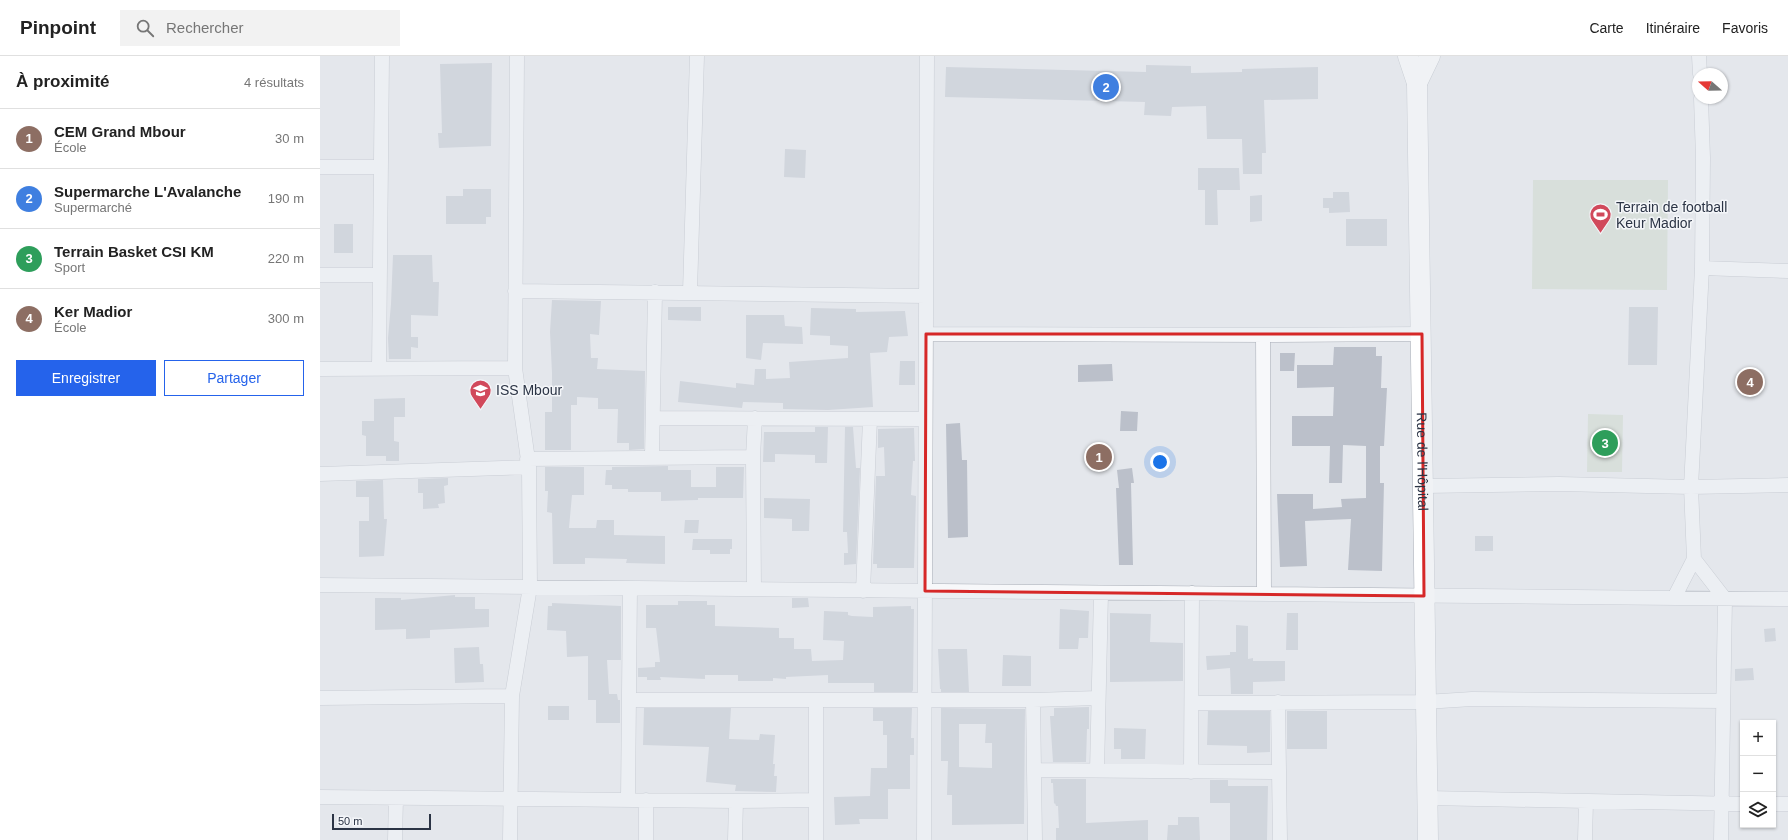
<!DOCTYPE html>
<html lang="fr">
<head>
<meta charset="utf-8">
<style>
  :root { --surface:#fff; --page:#f2f2f2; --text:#222; --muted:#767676; --line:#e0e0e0; --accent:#2563eb }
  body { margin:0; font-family:Helvetica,sans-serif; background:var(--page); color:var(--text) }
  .controls { position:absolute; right:12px; bottom:12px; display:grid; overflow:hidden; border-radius:0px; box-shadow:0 1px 3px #0004 }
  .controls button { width:36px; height:36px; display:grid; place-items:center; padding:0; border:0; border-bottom:1px solid var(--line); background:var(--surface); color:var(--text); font:20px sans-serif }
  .compass { position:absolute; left:1372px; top:12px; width:36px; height:36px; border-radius:50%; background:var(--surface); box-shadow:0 1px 3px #0004; rotate:290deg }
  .scale { position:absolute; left:12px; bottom:10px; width:99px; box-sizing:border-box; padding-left:4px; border:2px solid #2b3445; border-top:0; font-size:11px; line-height:14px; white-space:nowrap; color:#2b3445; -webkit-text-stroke:3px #f4f6f9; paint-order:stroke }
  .you { position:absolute; left:840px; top:406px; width:14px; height:14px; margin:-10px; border:3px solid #fff; border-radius:50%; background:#1a73e8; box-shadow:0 0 0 6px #1a73e833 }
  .badge { display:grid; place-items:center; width:26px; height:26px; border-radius:50%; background:var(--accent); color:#fff; font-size:13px; font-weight:700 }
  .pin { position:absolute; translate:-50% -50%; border:2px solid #fff; box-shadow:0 1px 4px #0006 }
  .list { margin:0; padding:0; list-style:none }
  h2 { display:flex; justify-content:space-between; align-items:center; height:52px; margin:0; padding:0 16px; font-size:17px }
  h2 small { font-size:13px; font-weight:400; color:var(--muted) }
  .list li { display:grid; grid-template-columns:26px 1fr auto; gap:12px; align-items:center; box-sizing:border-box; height:60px; padding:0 16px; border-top:1px solid var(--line) }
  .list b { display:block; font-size:15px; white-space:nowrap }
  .list p { margin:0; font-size:13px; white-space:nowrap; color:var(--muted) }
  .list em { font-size:13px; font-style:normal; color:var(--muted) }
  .actions { display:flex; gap:8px; padding:12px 16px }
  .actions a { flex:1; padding:9px 0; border:1px solid var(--accent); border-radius:0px; text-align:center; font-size:14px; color:var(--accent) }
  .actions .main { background:var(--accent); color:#fff }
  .icon { flex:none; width:22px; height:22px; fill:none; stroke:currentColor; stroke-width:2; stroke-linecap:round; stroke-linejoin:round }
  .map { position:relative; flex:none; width:1468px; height:784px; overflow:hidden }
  header { display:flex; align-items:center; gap:24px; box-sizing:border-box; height:56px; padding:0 20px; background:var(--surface); border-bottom:1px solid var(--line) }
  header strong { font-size:19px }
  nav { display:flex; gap:22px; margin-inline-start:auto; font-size:14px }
  .search { width:280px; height:36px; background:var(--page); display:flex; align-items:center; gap:10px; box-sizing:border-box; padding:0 14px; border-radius:0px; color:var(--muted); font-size:15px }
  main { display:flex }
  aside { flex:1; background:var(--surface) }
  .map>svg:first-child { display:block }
  .pitch { fill:#c9d6c5 }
  .building { fill:#bbc0ca; fill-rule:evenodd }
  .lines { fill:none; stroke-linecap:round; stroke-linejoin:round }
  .street-casing { stroke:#a9aeb7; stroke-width:15 }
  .secondary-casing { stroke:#a9aeb7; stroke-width:21 }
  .street { stroke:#f7f8fa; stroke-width:14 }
  .secondary { stroke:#fff; stroke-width:20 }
  .marked { fill:none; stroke:#d62828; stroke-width:3; stroke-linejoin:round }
  .labels { text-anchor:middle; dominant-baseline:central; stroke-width:3; stroke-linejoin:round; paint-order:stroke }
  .poi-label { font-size:14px; fill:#2b3445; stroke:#f4f6f9; text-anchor:start }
  .street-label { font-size:14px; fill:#2b3445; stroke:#f4f6f9 }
</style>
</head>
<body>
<header>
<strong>Pinpoint</strong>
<div class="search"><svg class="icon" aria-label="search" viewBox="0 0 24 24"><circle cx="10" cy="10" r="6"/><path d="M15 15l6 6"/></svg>Rechercher</div>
<nav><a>Carte</a><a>Itinéraire</a><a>Favoris</a></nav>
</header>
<main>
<aside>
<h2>À proximité<small>4 résultats</small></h2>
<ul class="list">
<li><span class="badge" style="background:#8d6e63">1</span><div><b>CEM Grand Mbour</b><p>École</p></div><em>30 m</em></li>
<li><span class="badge" style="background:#3f7fe0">2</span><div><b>Supermarche L'Avalanche</b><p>Supermarché</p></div><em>190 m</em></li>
<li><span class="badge" style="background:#2e9e5b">3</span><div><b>Terrain Basket CSI KM</b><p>Sport</p></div><em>220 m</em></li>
<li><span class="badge" style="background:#8d6e63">4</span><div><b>Ker Madior</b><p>École</p></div><em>300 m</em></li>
</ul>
<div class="actions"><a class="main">Enregistrer</a><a>Partager</a></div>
</aside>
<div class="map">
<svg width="1468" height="784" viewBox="0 0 1468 784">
  <rect width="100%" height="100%" fill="#e4e7ec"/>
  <path class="pitch" d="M1213 124H1348L1347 234 1212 233Z
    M1268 358 1303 359 1302 416H1267Z"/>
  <path class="building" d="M172 7 171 90 119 92 118 77H122L120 8Z
    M826 9 871 10V17L922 16V13L998 11V43L944 44 946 97H942V118H923L922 83H887L886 50 852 51 851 60 824 59 825 46 625 41 626 11 826 16Z
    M465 93 486 94 485 122 464 121Z
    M878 112H919L920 134H897L898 169H885V134H878Z
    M143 133H171V161H166V168H126V140H143Z
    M1013 136H1029L1030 156 1009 157V152H1003V142H1013Z
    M942 139V165L930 166V140Z
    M1026 163H1067V190H1026Z
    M14 168H33V197H14Z
    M73 199H112L113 226H119L118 260 91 259V281H98V292L91 291V303H69L68 282 71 248Z
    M232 244 281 245 279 279 270 278 271 302H278L277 313 325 315 324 393 309 394V387H297L298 353H278V342L257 341V349H251V394H225V356H232V317L230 276Z
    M348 251H381V265L348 264Z
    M1309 251H1338L1337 309H1308Z
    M491 252 536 253V256L585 255 588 280 569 281 567 296 550 297 553 351 508 354 463 353V347L423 346 422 352 358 346 360 325 416 332V327L434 329 435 313H446V323L470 322 469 306 528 302V290L510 289V280L490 279Z
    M426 259H464L465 270 482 271 483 288 443 287 441 304 426 302Z
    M1014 291H1056V300H1062L1061 332H1067L1064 390H1060V427H1064L1062 515 1028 514 1031 463 985 465 987 510 960 511 957 438H993V453L1022 451 1021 443 1046 442V390L1023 389 1022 427H1009L1010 390H972V360H1013L1014 331 977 332V309H1013Z
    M960 297H975L974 315H960Z
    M580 305H595V329H579Z
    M792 308 793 325 758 326V309Z
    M85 342V361H74V385L79 386V405H66V400H46V380L42 379V365H54V343Z
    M801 355 818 356 817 375H800Z
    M640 367 642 404H647L648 481 628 482 626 368Z
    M495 371H508L507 407H495V399L455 398V406H443L444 376H495Z
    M525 371H533L536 412H540L536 508 524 509V497H528L527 476H523Z
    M594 372 595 405H593L591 439 596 440 594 512H557V508H553L556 420H565L564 391 558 392V373Z
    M348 410V414H371V431H396V411H424L423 442H378V444L341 445V436H308V433H292V429H285L286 414H292V411Z
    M225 411H264V439H252L249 472H276L277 464H294V479L345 480V508L306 507 307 503 265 502V508H233L232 457 227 456 228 435H225Z
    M812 412 814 427H811L813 509H799L796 432H799L797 414Z
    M128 422V429L124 430 125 447 118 448 119 452 103 453V437H98V423Z
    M63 424 64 463H67L64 500 39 501V465H49V441H36V425Z
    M444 442 490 443 489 475H472V463L444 462Z
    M365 464H379L378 477H364Z
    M1155 480H1173V495H1155Z
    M373 483H412V493H410V498H390V494H372Z
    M135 539V541H155V553H169V571L110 574V582L86 583V573L55 574V542H81V544Z
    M472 542H488L489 551 472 552Z
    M358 545H387V549H395V570L459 572V582H474V593H491L492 605 523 604 524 585 503 584 504 555 528 556V559L532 560 553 561V551L591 550V553H594L593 634 592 636H554V627H508V619L466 621V623L453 622V625H418V619H385V623L340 621 341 624H327V621H318V612L335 611V606H340L336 572H326V549H358Z
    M232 547 301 550V604H287L289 638H297L298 644H300V667H276V644H268V600L247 601 246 575 227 574 228 550H232Z
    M740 553 769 555 768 582H759L758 593H739Z
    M790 557 831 558 830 586 863 587V625L790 626Z
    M967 557H978V594H966Z
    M916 569 928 570V603L933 602V605H965V625L933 626V638H911L910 612 887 614 886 600 910 599V596H916Z
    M1455 572 1456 585 1445 586 1444 573Z
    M159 591 160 608H163L164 626 135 627 134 592Z
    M618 593H647L649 636H621V633H620Z
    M683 599 711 600V630H682Z
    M1433 612 1434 624 1415 625V613Z
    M228 650H249V664H228Z
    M769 651V673H767L766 706H733L730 660H734V652Z
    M324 652H411L409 683 439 684 440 678 455 679 453 708H455L454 720H457L456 736 415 735 416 729 386 726 389 691 323 689Z
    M553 652H592L591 682H594V699H590V733H568V763H539L540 768 515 769 514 741 550 740 551 712H567V679H563V665H553Z
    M621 652 705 653 704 768 632 769V739H627L628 705H621ZM639 668H666L665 687H672V712L639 711Z
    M888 655H950V696L927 697V690L887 689Z
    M967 655H1007V693H967Z
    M794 672 826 673 825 703H801V693H794Z
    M731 723H766V767L828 764V784H736V772H739L738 750H736L735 747 734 748 733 727H731Z
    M890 724H908V730H948L947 784H910V747H890Z
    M858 761H879L880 784H847L848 769H858Z"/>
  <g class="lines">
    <defs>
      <path id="street" d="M1379 0 1380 18
        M0 111H61
        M1382 212 1468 215
        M0 219H59
        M195 235 606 240
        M370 236 377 0
        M606 278 955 279 1102 278
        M943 279 944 538
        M0 313 195 312
        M59 313 62 0
        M333 362 605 363
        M332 401 335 236
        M207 403 433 401
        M0 418 209 411
        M1104 430 1239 428 1371 431 1468 429
        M1374 503 1405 543 1401 784
        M0 529 1468 543
        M434 533 433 401 435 362
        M543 535 550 363
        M1354 542 1374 503 1371 431 1382 212 1383 102 1381 42
        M0 642 192 640
        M309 644H713L778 642
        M496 644V784
        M713 644 715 784
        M958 646 960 784
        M872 647 1105 646 1152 643 1403 645
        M714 714 959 716
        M777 715 781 537
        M871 716 872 537
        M0 741 416 745 496 744
        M1107 742 1423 748
        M308 744 310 532
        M326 744V784
        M1453 748H1468
        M75 784 76 742
        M190 784 192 640 210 531 209 411 195 312 197 0
        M415 784 416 745
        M604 784 607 0
        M1265 784 1266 746"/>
      <g id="secondary">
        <path id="s1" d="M1088 0 1097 27 1108 784"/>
        <path d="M1097 27 1110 0"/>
      </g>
    </defs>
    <use href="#street" class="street-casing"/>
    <use href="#secondary" class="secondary-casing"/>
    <use href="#street" class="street"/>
    <use href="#secondary" class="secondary"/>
  </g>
  <path d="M0 0H1468V784H0ZM606 278H1102L1104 540 605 535Z" fill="#e4e7ec" fill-opacity=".55" fill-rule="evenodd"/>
  <path class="marked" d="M606 278H1102L1104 540 605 535Z"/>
  <defs>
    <symbol id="stadium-pin" viewBox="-11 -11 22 30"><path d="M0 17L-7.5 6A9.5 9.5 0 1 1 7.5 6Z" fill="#d1495b" stroke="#f4f6f9"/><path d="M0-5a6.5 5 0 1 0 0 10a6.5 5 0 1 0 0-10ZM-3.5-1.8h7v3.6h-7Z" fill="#fff"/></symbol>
    <symbol id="university-pin" viewBox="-11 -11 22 30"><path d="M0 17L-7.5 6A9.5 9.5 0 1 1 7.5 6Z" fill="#d1495b" stroke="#f4f6f9"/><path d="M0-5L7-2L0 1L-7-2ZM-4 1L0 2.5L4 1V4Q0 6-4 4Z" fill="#fff"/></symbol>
  </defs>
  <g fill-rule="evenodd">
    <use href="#stadium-pin" x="1268" y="146" width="25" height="34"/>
    <use href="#university-pin" x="148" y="322" width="25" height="34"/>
  </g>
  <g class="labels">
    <g class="poi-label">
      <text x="1296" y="151">Terrain de football<tspan x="1296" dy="16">Keur Madior</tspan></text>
      <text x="176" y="334">ISS Mbour</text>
    </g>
    <g class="street-label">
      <text stroke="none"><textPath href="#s1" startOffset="407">Rue de l'Hôpital</textPath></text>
    </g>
  </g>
</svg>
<div class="controls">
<button>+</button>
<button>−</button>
<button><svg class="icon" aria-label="layers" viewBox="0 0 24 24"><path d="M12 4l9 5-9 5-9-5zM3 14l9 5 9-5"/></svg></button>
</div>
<svg class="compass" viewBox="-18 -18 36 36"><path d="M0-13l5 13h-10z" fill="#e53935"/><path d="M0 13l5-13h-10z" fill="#767676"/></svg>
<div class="scale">50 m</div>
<div class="you"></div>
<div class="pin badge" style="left:779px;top:401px;background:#8d6e63">1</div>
<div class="pin badge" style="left:786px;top:31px;background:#3f7fe0">2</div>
<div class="pin badge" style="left:1285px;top:387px;background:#2e9e5b">3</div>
<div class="pin badge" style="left:1430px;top:326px;background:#8d6e63">4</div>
</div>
</main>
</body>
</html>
